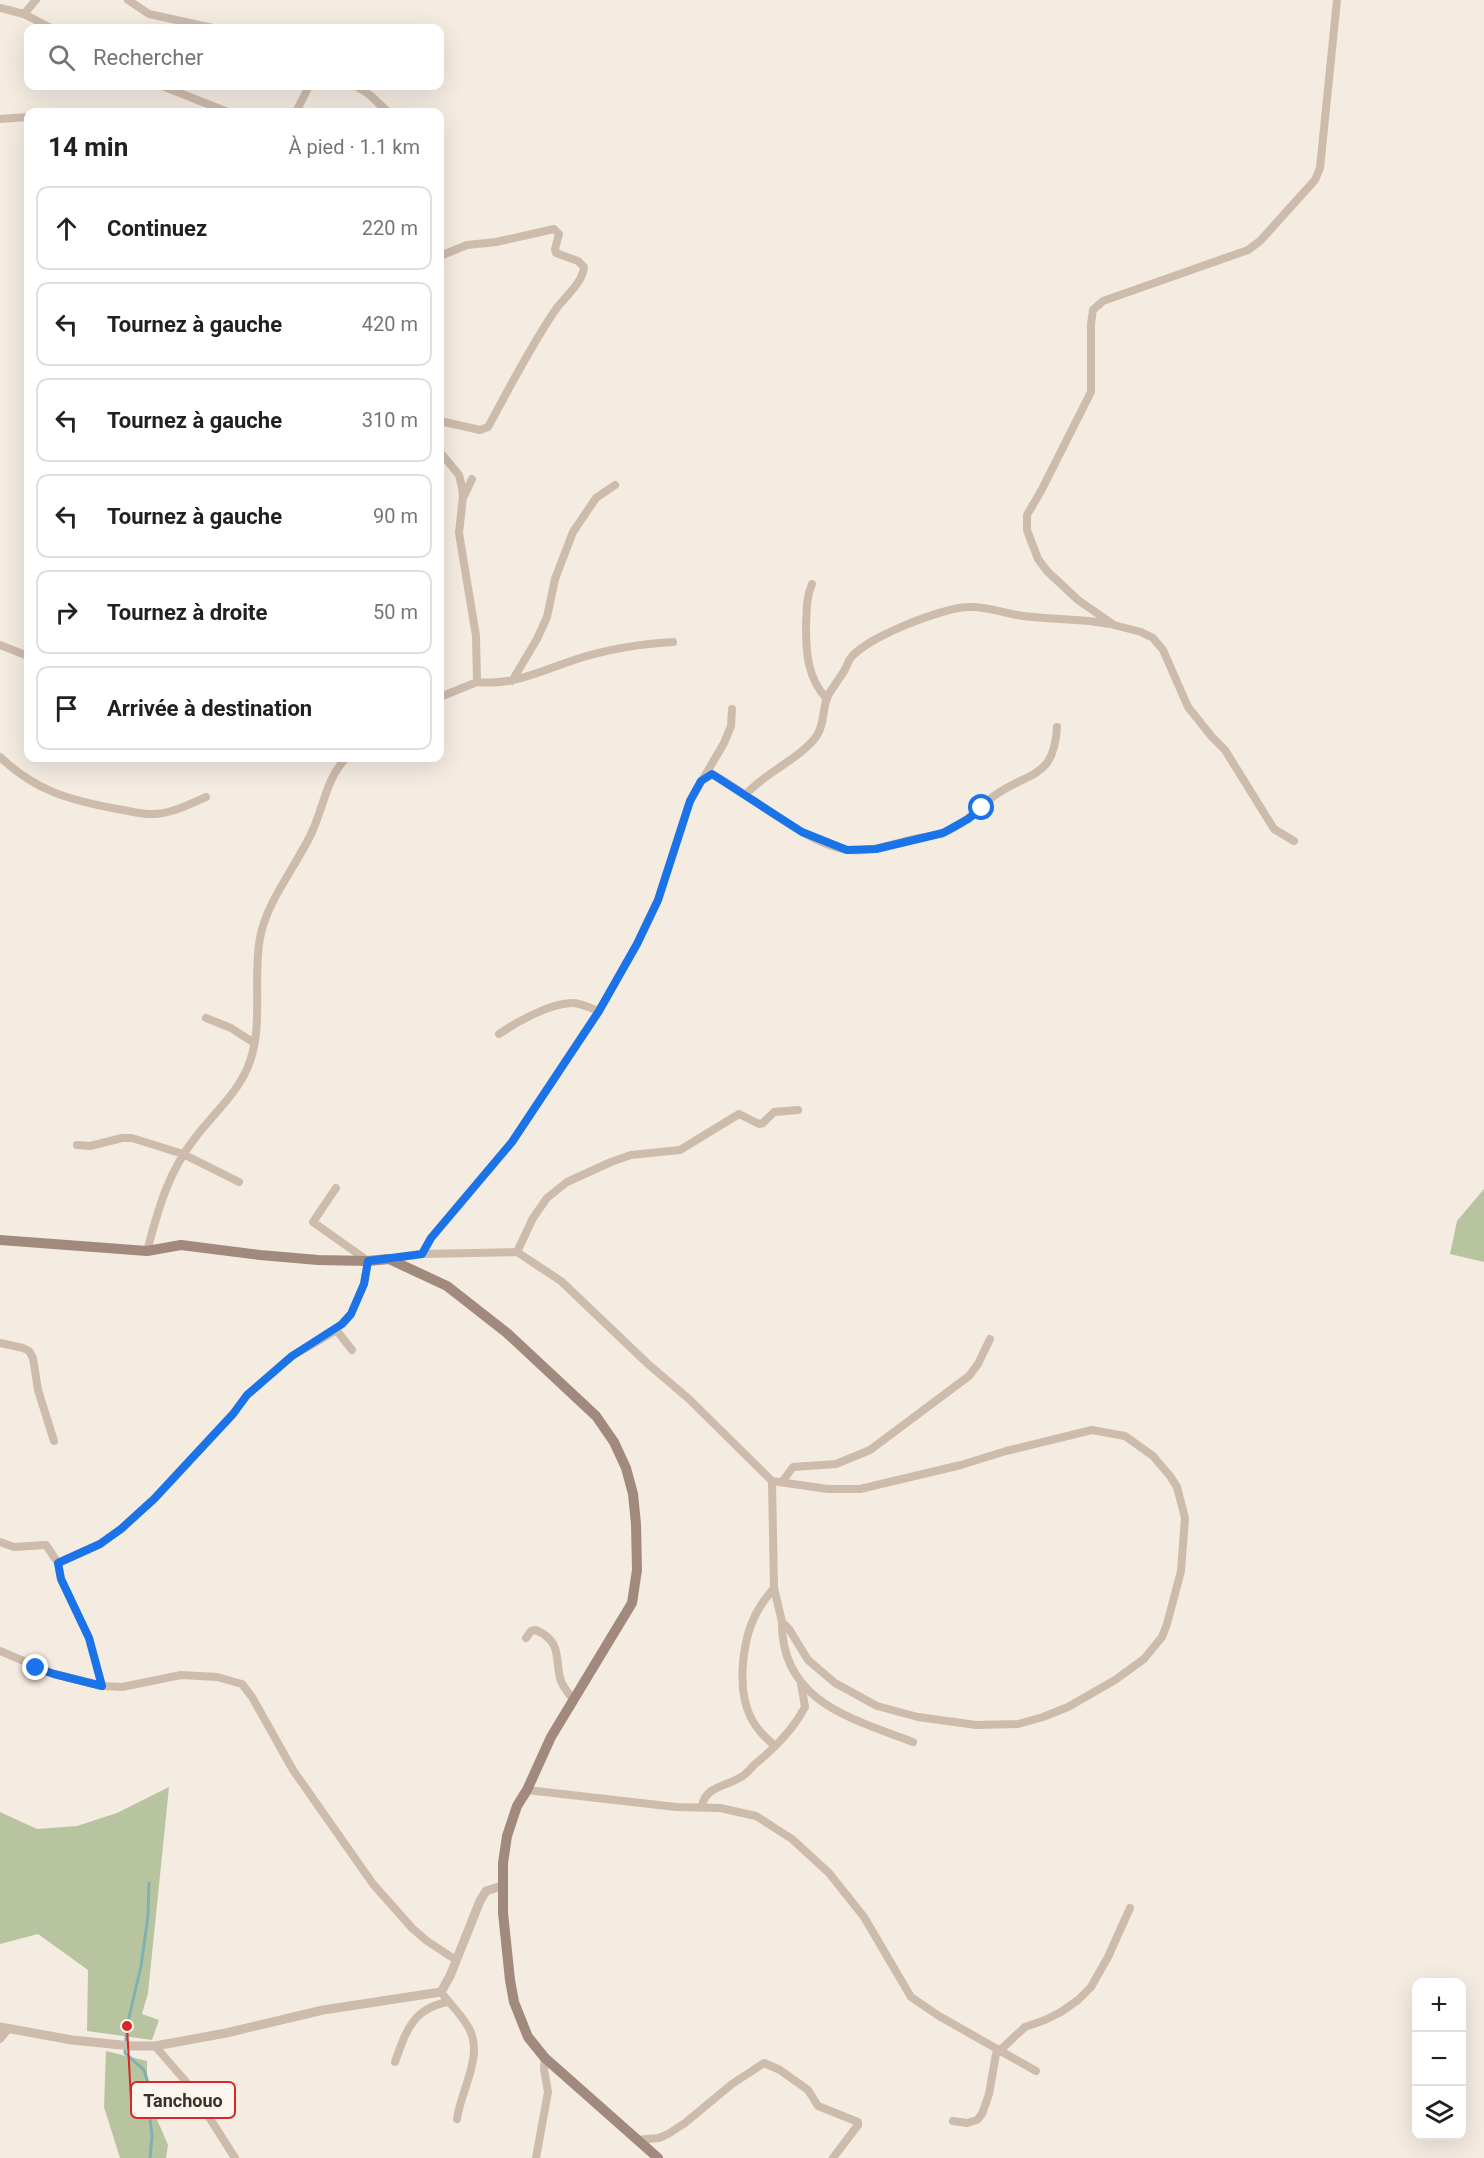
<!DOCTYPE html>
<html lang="fr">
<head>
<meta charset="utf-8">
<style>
  :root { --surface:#fff; --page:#f6f6f6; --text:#202124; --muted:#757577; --line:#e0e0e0 }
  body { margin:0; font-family:Roboto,sans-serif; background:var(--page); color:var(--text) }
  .controls { position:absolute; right:18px; bottom:18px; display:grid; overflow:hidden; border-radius:12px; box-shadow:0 6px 24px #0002 }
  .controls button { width:54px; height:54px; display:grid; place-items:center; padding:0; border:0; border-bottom:2px solid var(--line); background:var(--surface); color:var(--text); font:30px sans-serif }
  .stop { position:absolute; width:18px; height:18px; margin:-14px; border:4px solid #1a73e8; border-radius:50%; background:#fff }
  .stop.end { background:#1a73e8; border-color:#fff; box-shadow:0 2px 6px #0008 }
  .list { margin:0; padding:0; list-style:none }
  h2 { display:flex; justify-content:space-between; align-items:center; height:78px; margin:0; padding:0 24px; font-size:26px }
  h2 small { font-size:20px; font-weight:400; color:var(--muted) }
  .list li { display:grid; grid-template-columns:39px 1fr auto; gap:18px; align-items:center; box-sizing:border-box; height:84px; margin:0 12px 12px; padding:0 12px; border:2px solid var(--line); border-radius:12px }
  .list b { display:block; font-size:22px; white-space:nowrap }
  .list em { font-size:20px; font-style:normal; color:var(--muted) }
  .icon { flex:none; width:33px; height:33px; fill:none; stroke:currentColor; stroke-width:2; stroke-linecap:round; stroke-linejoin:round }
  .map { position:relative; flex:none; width:1484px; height:2158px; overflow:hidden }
  .search { position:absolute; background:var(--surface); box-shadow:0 6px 24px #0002; left:24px; top:24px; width:420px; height:66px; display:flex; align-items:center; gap:15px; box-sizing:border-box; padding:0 21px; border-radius:12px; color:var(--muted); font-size:22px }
  .panel { position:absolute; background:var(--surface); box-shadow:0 6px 24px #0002; left:24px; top:108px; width:420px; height:654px; border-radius:12px }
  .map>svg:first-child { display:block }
  .green { fill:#b8c4a0 }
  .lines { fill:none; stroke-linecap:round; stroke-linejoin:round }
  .stream { stroke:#7fb0b2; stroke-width:3 }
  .minor { stroke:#cdbbac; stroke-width:8 }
  .tertiary { stroke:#cdbbac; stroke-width:9 }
  .secondary { stroke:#a18a7d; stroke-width:10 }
  .route { stroke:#1a73e8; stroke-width:8 }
  .leader { fill:none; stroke:#d62828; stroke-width:2 }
  .callout-dot { fill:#d62828; stroke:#fbf5ee; stroke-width:2 }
  .callout { fill:#fbf5ee; stroke:#d62828; stroke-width:2 }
  .callout-label { font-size:18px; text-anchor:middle; font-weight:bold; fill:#3b302b }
</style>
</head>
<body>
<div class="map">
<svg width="1484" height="2158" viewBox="0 0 1484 2158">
  <rect width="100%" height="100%" fill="#f4ebe1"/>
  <path class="green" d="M1484 1189V1262L1450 1254 1457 1221Z
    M169 1787 148 1993 142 2014 159 2020 152 2040 87 2031 88 1970 38 1934 0 1944V1812L37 1829 77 1826 117 1813Z
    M106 2051 147 2061V2096L168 2145 166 2158H120L104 2107Z"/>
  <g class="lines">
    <path class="stream" d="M149 1883 148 1916 141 1966 127 2026 125 2053 144 2070 150 2089 149 2110 152 2136 150 2158"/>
    <path class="minor" d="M128 0 149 14 213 28
      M0 8 24 14 51 28
      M24 14 36 0
      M162 86 228 112
      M356 86 370 95 388 112
      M296 112 309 86
      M0 119 28 117
      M440 256 467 245 496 242 554 229 559 234 555 249 556 253 578 261 584 267C583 282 565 297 556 309 530 347 510 387 488 427L480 430 440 421
      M440 452 459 475 462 487 463 497 459 533 476 636 477 682 440 697
      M464 496 472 479
      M812 584C806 598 807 610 806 625 806 652 807 678 827 699
      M0 645 28 656
      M512 681 537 639 547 617 555 579 573 532 596 498 615 485
      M477 682C514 686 543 670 577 659 608 649 640 644 673 642
      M0 757C36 791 69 800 117 809 127 810 138 814 149 814 169 815 188 805 206 797
      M704 779 712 774C750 794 807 845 848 850 867 852 883 847 902 842 915 838 929 837 942 833 964 826 977 809 994 796 1028 771 1054 780 1057 727
      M746 794C766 772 798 760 816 737 825 724 822 711 827 698 831 689 839 680 844 671 847 667 847 663 850 659 864 638 944 607 969 607 987 606 1006 614 1023 616 1052 620 1081 618 1109 624
      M1294 841 1274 829 1225 750 1212 737 1188 707 1163 650 1153 638 1141 632 1114 625 1078 600 1047 571 1038 559 1027 530V515L1041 491 1091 392V324L1093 310 1103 301 1248 250 1260 241 1315 180 1320 168 1337 0
      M206 1018 231 1028 254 1043
      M499 1034C517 1022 550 1003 572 1003 581 1003 590 1008 599 1011
      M77 1145 90 1146 122 1138H132L183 1154 239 1182
      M147 1251C158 1210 168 1172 195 1138 212 1115 235 1096 247 1069 265 1029 252 980 260 938 266 902 297 865 312 832 324 806 326 779 346 758
      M517 1252 533 1218 547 1198 567 1182 611 1162 631 1155 680 1150 739 1114 759 1124 763 1123 774 1112 798 1110
      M422 1254 431 1238 512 1142 599 1011 637 944 658 900 690 801 724 743 731 726 732 709
      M389 1259 422 1254 517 1252 561 1281 648 1364 689 1399 772 1481 774 1588 782 1622 789 1629 808 1660 835 1683 877 1706 918 1717 976 1725 1018 1724 1043 1717 1068 1707 1115 1680 1144 1659 1162 1637 1167 1624 1181 1571 1185 1518 1177 1487 1170 1476 1153 1456 1125 1436 1092 1430 1006 1451 961 1465 860 1489H828L772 1481
      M331 1333 337 1331 352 1350
      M0 1343 23 1348 29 1351 33 1358 38 1390 54 1441
      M782 1482 793 1467 836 1464 870 1450 969 1376 978 1364 990 1339
      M0 1542 14 1547 46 1545 58 1563 61 1579 89 1638 102 1686 122 1687 181 1675 217 1677 242 1684 252 1697 293 1770 373 1884 412 1928 427 1941 456 1960
      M58 1563 100 1544 121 1529 154 1499 233 1414 247 1395 292 1356 330 1334 342 1324 351 1314 364 1284 368 1261 313 1222 336 1188
      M774 1588C769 1594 764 1600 760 1607 742 1635 736 1688 751 1718 757 1730 766 1738 775 1746
      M782 1622C781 1702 853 1719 913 1742
      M526 1638 531 1631 536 1630C562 1642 555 1657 560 1678 562 1686 568 1693 573 1699
      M0 1651 54 1674 102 1686
      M527 1790 676 1807 720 1808 756 1816 792 1839 829 1873 864 1917 911 1997 939 2016 1036 2071
      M702 1807C704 1786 728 1786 741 1777 747 1774 751 1768 755 1764 775 1748 793 1730 805 1707L801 1683
      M441 1992C449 2003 460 2013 467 2025 486 2053 461 2089 457 2119
      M0 2039 9 2028
      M155 2046 188 2084 235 2158
      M395 2062C406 2031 413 2008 448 2002
      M953 2121 967 2123 977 2120 982 2114 989 2094 996 2054 1025 2027 1045 2020 1061 2012 1078 2000 1091 1987 1108 1957 1130 1908
      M637 2140 659 2138 668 2134 685 2123 732 2084 764 2063 780 2070 808 2090 818 2106 858 2122V2125L833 2158
      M536 2158 548 2092 544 2069 545 2058"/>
    <path class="tertiary" d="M0 2027 72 2040 131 2046H155L226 2033 323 2010 441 1992 450 1976 480 1901 486 1891 502 1886"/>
    <path class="secondary" d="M0 1240 147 1251 181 1245 260 1255 318 1260 368 1261 389 1259 447 1286 507 1333 596 1416 614 1442 626 1468 633 1494 636 1524 637 1570 632 1603 551 1737 527 1790 517 1806 507 1836 503 1863V1913L510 1980 514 2002 528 2037 545 2058 658 2158"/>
  </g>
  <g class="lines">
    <path class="route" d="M36 1668 54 1674 102 1686 89 1638 61 1579 58 1563 100 1544 121 1529 154 1499 233 1414 247 1395 292 1356 342 1324 351 1314 364 1284 368 1261 422 1254 431 1238 512 1142 599 1011 637 944 658 900 690 801 701 781 712 774 802 832 847 850 876 849 943 833 968 819 982 808"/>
  </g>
  <path class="leader" d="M127 2026L131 2100"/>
  <circle class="callout-dot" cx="127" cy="2026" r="6"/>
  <rect class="callout" x="131" y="2082" width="104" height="36" rx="6"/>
  <g class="callout-label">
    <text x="183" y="2107">Tanchouo</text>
  </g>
</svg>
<div class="controls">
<button>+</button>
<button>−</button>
<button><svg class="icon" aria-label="layers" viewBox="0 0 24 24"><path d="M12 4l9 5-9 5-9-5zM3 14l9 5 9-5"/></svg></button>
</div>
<div class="stop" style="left:982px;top:808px"></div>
<div class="stop end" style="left:36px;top:1668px"></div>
<div class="search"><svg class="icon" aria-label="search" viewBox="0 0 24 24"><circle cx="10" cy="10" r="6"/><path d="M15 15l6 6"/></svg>Rechercher</div>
<section class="panel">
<h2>14 min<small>À pied · 1.1 km</small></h2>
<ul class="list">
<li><svg class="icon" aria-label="ahead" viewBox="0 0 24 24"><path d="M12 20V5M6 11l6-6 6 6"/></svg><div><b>Continuez</b></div><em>220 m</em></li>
<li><svg class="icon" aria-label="left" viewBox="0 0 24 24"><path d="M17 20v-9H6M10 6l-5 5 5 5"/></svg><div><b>Tournez à gauche</b></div><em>420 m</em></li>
<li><svg class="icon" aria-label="left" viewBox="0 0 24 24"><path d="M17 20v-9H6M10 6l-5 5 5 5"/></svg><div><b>Tournez à gauche</b></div><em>310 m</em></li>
<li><svg class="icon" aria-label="left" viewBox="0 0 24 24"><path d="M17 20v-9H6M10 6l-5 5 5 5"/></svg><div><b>Tournez à gauche</b></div><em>90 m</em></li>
<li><svg class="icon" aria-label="right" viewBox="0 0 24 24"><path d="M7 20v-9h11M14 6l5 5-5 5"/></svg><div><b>Tournez à droite</b></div><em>50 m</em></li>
<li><svg class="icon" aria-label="arrive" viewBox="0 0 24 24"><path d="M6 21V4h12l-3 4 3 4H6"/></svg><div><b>Arrivée à destination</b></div></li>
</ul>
</section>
</div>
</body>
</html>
